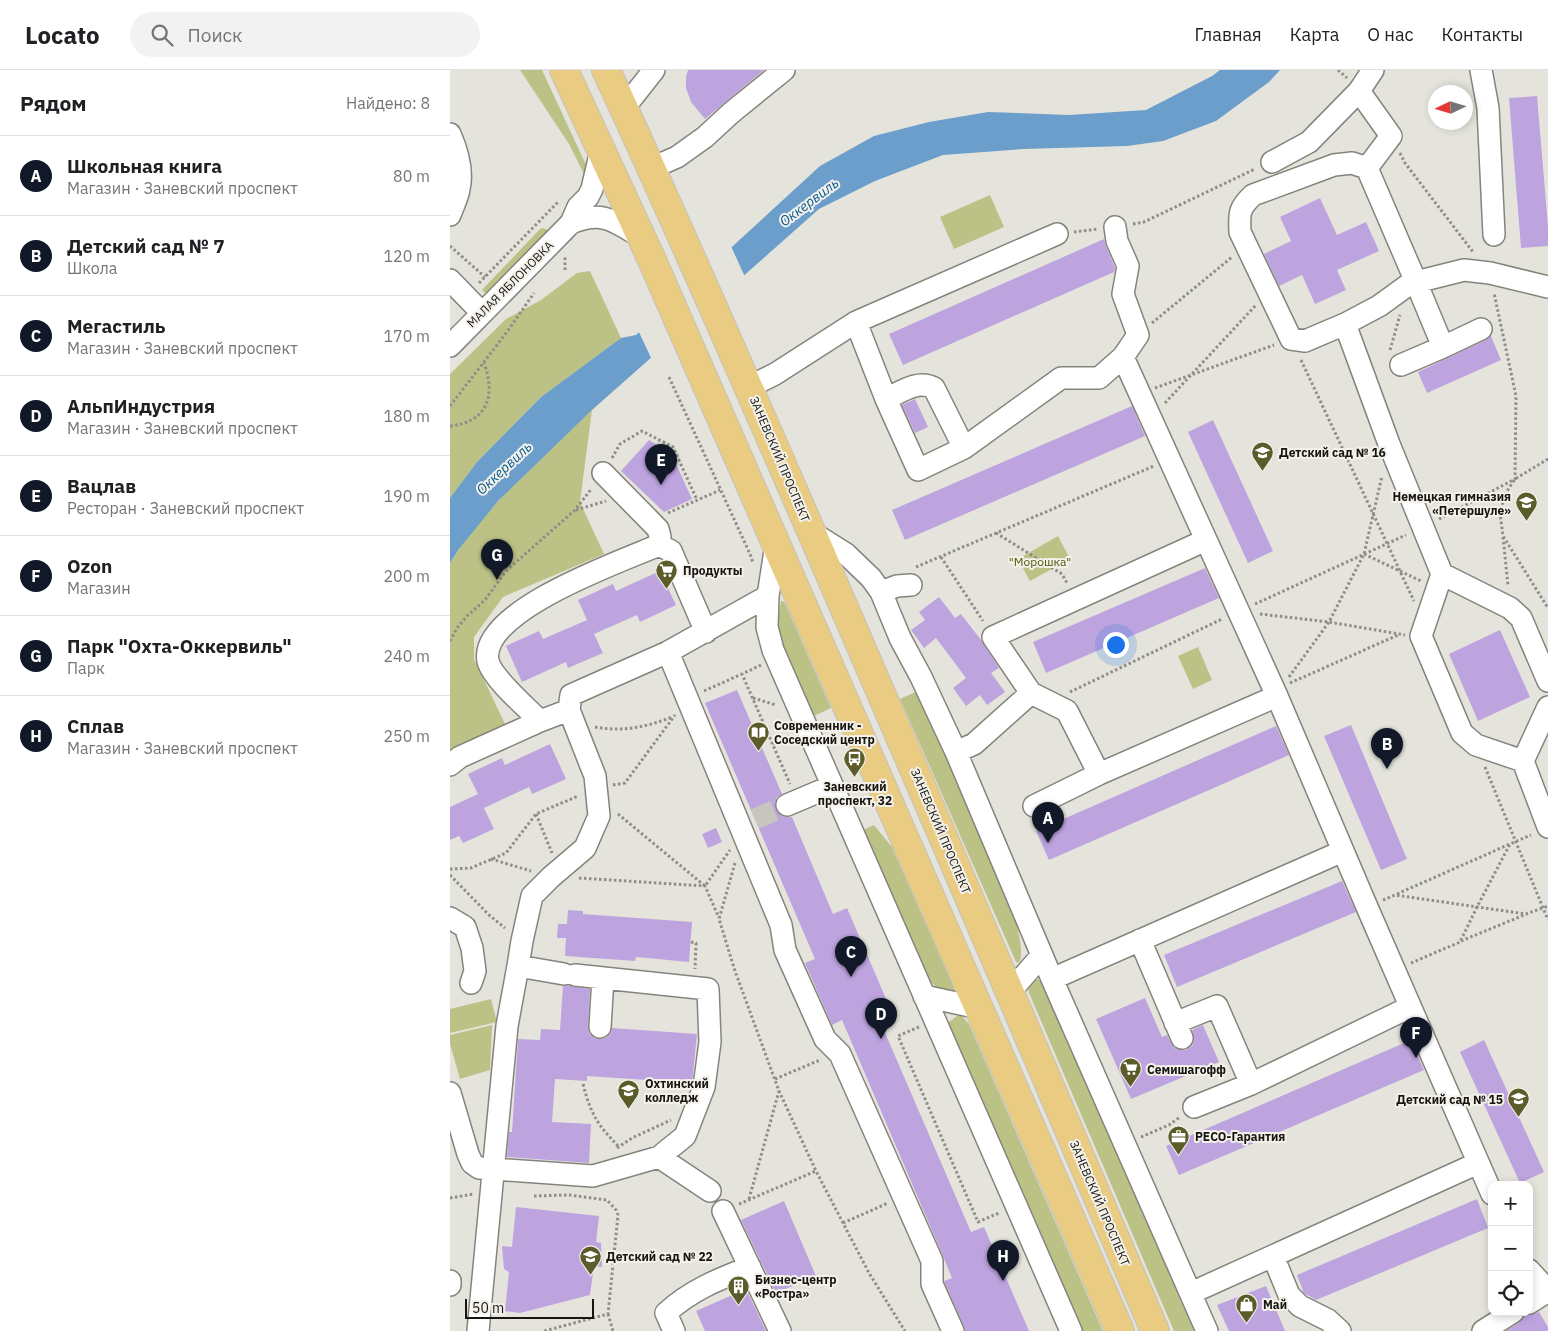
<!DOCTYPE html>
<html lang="ru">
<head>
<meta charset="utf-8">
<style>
  :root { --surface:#fff; --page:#f2f2f2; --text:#202124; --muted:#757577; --line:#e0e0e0; --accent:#111827 }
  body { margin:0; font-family:"IBM Plex Sans",sans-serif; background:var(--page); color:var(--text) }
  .controls { position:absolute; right:15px; bottom:15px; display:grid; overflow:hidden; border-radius:10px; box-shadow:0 2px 8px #0003 }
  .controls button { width:45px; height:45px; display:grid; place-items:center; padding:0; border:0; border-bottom:1px solid var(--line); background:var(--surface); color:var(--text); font:25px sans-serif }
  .compass { position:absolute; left:978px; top:15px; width:45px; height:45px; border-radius:50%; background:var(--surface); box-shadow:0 2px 8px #0003; rotate:266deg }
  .scale { position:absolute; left:15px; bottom:12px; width:129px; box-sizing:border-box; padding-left:5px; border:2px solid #161512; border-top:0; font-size:14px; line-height:18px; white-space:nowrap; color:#161512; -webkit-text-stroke:4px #f3f1e9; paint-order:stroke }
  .you { position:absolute; left:665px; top:574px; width:18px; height:18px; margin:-12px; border:4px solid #fff; border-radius:50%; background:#1a73e8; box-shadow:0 0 0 8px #1a73e833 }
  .badge { display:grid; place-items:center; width:32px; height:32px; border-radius:50%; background:var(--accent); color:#fff; font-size:16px; font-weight:700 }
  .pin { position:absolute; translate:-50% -41px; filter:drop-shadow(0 1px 2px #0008) }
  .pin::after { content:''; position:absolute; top:26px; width:18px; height:15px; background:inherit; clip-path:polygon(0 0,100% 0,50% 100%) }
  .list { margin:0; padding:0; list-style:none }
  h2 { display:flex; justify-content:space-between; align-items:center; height:65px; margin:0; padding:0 20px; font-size:21px }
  h2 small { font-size:16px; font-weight:400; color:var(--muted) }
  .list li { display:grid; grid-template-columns:32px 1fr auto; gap:15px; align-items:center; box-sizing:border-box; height:80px; padding:0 20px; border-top:1px solid var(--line) }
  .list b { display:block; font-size:19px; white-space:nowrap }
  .list p { margin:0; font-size:16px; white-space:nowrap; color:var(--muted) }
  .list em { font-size:16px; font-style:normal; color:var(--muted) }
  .icon { flex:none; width:28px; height:28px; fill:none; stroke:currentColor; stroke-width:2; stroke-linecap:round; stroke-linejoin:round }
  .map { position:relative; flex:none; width:1098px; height:1261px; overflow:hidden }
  header { display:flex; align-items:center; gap:30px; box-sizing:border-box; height:70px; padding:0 25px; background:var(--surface); border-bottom:1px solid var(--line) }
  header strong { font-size:24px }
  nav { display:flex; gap:28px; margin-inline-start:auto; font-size:18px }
  .search { width:350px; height:45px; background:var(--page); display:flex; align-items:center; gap:12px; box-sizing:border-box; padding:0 18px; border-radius:28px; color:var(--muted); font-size:19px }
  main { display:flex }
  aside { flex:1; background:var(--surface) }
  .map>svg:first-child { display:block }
  .green { fill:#bcc286 }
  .water { fill:#6c9ecb }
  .pier { fill:#e5e4dc }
  .building { fill:#bea4df }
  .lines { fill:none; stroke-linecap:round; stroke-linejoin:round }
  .minor-tunnel { stroke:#c6c5be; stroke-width:21; stroke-dasharray:21 11; stroke-linecap:butt }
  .minor-casing { stroke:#85847c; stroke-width:24 }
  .major-casing { stroke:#c2c2c1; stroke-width:30 }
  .path { stroke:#8e8d87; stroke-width:3; stroke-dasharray:2.5 2.5; stroke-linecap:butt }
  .minor { stroke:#fff; stroke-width:21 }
  .major { stroke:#e9cb81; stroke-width:28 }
  .labels { text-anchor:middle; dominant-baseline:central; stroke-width:4; stroke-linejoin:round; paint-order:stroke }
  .street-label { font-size:12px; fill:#161512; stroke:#f3f1e9 }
  .poi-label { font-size:12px; font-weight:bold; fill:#161512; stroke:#f3f1e9; text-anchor:start }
  .park-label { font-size:12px; fill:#515507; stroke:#f3f1e9 }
  .water-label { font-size:14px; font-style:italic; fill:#005790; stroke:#f3f1e9 }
</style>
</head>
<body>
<header>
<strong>Locato</strong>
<div class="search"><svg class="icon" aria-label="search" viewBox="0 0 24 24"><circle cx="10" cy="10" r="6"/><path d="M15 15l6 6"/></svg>Поиск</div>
<nav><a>Главная</a><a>Карта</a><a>О нас</a><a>Контакты</a></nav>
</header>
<main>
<aside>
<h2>Рядом<small>Найдено: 8</small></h2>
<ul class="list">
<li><span class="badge">A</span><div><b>Школьная книга</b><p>Магазин · Заневский проспект</p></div><em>80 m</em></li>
<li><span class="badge">B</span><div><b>Детский сад № 7</b><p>Школа</p></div><em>120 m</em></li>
<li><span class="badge">C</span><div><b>Мегастиль</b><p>Магазин · Заневский проспект</p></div><em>170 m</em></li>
<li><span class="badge">D</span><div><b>АльпИндустрия</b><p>Магазин · Заневский проспект</p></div><em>180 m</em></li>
<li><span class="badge">E</span><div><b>Вацлав</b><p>Ресторан · Заневский проспект</p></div><em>190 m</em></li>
<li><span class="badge">F</span><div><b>Ozon</b><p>Магазин</p></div><em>200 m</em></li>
<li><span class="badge">G</span><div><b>Парк &quot;Охта-Оккервиль&quot;</b><p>Парк</p></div><em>240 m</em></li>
<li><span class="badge">H</span><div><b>Сплав</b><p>Магазин · Заневский проспект</p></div><em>250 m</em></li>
</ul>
</aside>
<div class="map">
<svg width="1098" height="1261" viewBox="0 0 1098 1261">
  <rect width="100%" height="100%" fill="#e5e4dc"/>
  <path class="green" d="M70 0H92L137 97 138 112 119 74Z
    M540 125 554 157 504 179 490 147Z
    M93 158 100 161 38 225 32 220 90 159Z
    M140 201 171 268 91 327 27 392 0 428V304L56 249 91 230 127 203Z
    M142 340 130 432 154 484 53 527 24 567V589L56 656 9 674 0 680V493C37 434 92 388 142 340Z
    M608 466 620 489 580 511 568 489Z
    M331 531H333L335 533 381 638 364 646 329 567 327 555Z
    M748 577 762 610 743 619 728 586Z
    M468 621 567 855C569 867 574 882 569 893L566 892 450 629Z
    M424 755 442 777 505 920V922L501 923 486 917 479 910 413 760Z
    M587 909 591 911 595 917 744 1261H724L579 923C577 915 579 911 587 909Z
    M41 929 47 952 0 963V939Z
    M507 946H512L519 954 653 1261H630L499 957V952Z
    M42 955 40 1000 10 1009 0 974V965Z"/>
  <path class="water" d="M770 0H830L819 12 766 51 713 71 677 76 573 79 493 85 425 111 369 139 142 340 48 431 9 479 0 493V428L27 392 91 327 171 268 186 265 370 96 424 66 479 52 538 42 619 45 696 40 762 6Z"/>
  <path class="pier" d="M280 174 295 207 202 290 188 260Z"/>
  <path class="building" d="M238 0H314L255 49 241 32 236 18V7Z
    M1087 26 1098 156V176L1071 178 1059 28Z
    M870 128 887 165 916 152 929 181 887 200 896 220 865 234 852 205 829 216 814 184 841 171 830 147Z
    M654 169 656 176 665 198 664 202 453 295 439 264Z
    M1041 266 1051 290 977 323 968 302 1036 270Z
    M465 329 478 357 465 363 452 335Z
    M682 336 695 366 455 470 442 440Z
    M763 350 823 481 798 493 738 362Z
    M199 370 222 385 242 429 214 442 171 401Z
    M755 498 769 528 596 603 583 572Z
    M210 501 226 535 190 552 187 545 144 564 153 583 118 598 116 592 72 612 56 576 89 561 93 569 137 550 128 530 163 514 166 521Z
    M489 527 505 548 511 544 531 570 549 598 541 603 555 622 537 635 530 625 516 636 503 618 516 608 486 568 474 578 461 560 475 550 469 542Z
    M1050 560 1080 627 1028 651 999 584Z
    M287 620 332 724 327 727 325 733 326 740 330 745 335 747H342L383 844 397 838 446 952 433 958 521 1162 534 1157 579 1261H515L514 1256 494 1211 502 1208 493 1186 392 950 382 955 355 893 365 889 255 633Z
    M901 655 957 789 931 800 874 666Z
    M826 656 839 685 599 790 586 761Z
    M100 674 116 709 82 724 79 717 34 738 44 759 13 773 9 766 0 770V737L28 724 18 704 52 688 55 695Z
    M266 758 272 772 258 778 252 764Z
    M892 811 906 842 727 917 714 885Z
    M118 840 133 841V844L242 852 239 892 186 887 185 891 115 886 116 868H107L108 854H117Z
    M113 916H119L140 919 138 957 139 963 144 968 150 969 156 968 161 963 162 958 247 964 242 1013 137 1006V1011L105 1009 102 1052 141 1054 139 1093 57 1087 59 1062H62L68 969 90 970 91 959 110 960Z
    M695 928 712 967 717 965 724 978 730 980H736L742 976 744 970 742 960 753 955 769 992 681 1029 646 949Z
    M961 970 974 1000 729 1105 716 1076Z
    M1034 970 1094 1102 1070 1113 1010 982Z
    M1027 1129 1038 1158 866 1230 854 1223 847 1205Z
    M334 1131 366 1206 326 1223 291 1150Z
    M66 1137 149 1146 146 1172 151 1173 152 1197 144 1196 140 1225 70 1243 55 1241 59 1202 54 1199 52 1176 62 1177Z
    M816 1216 835 1261H779L767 1235Z
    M296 1219 316 1261H255L246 1241Z
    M1089 1242 1098 1257V1261H1056L1070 1252 1075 1245H1080Z"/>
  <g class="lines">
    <path class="minor-tunnel" d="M305 749 337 735"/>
    <defs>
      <path id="minor" d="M1031 0 1038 38 1044 165
        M909 21 941 66 917 98
        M174 38 204 0
        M0 64C7 80 13 102 9 119 8 127 3 136 0 145
        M822 92 859 72 909 21 923 0
        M902 93 917 98 966 212 958 215 929 236 895 254 855 271 841 269 790 162C789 143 789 138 803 125L884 95Z
        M202 98 227 87 255 67 281 43 334 0
        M121 153C153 140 164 151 191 167
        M665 157 667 171 678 196 673 224 688 265 673 287
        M0 210 32 243
        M406 252 607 164
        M895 254 939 374 992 504 1060 538 1071 548 1098 611
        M0 276 121 153 128 137 138 127 142 119 151 80
        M993 277 1031 259
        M951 295 993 277 966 212 1014 200 1040 203 1098 217
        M299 317 325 304 406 252 436 329 468 400 514 378 611 308H649L673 287 827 626 917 837 1042 1124
        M436 329C451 322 468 309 484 318L514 378
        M153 403 208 459 210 467 209 475
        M361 462 396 484 421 508 431 522 450 568 471 607 506 682 602 909 757 1261
        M326 474 318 526 317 557 323 580 621 1261
        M992 504 971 566 1012 663 1026 675 1073 691
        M431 522 447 516 461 515
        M318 526 218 582 331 855 335 880 375 969 390 984 482 1191V1214L503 1261
        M581 623 617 641 649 704
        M1098 637 1073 691 1098 757
        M90 651C76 637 42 608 38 591 28 541 172 491 209 475L221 481 256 562
        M506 682 524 674 581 623 543 567 756 470
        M0 695 10 687 90 651 119 640 121 625 218 582
        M337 735 382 716
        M584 736 649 704 827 626
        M0 848 15 857 22 878 25 901 21 913
        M690 870 732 968
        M68 896 114 904
        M602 909 893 781
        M559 923 592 885
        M474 926 529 938
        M725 953 767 936 801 1014
        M150 957 153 908
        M0 1023 18 1084 22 1093 29 1098 143 1106 209 1087 235 1066 254 1017 260 972 258 919 125 905
        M744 1037 801 1014 960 937
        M209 1087 260 1121
        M273 1141 330 1261
        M823 1186 839 1225 850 1236 878 1250 890 1261
        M1079 1200 1098 1221 1079 1233
        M0 1211V1215
        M741 1223 1028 1093
        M28 1261 57 956 68 896 72 871 82 826 101 807 135 778 149 746 145 706 119 640
        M224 1261 216 1243C241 1220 269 1209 300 1197
        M1033 1261 1063 1242"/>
      <path id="major" d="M114 0 201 188 670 1261
        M156 0C227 152 294 307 361 461 477 727 590 995 705 1261"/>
    </defs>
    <use href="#minor" class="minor-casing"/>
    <use href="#major" class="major-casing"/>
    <path class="path" d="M888 0 897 8
      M950 83 955 93 1023 182
      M683 154 694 152 805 99
      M624 162 648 159
      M0 176 35 207
      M115 200V185
      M29 213 108 132
      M702 253 782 187
      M940 280 950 245
      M851 290 964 531
      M219 307 300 484 303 493
      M705 318 824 275
      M715 333 806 235
      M0 336 57 262 84 223
      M0 356C38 352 46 325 34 293
      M162 388 170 374 192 361 223 377 247 430
      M1098 389 1065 409 1055 424 1050 443 1053 466 1098 538
      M126 440 156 431
      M218 443 270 420
      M989 449 1065 409 1066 326 1044 223
      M546 463 612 504 617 513
      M1053 467 1058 515
      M914 484 971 511
      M491 487 533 551
      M466 497 704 396
      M805 534 956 465
      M810 544 879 552 955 565
      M0 571 7 558 17 546 35 530 56 501 125 440 142 418
      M311 595 292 604 340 714
      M839 607 879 552 914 484 932 406
      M840 613 948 565
      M254 621 292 604
      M620 622 772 549
      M303 628 326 635
      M145 657C172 662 197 657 222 647
      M323 674 341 666
      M1035 697 1098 850
      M163 715 175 713 225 645
      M86 744 102 783
      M168 744 255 816 280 780
      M41 789 81 801
      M285 793 269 849 285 901 329 1021 366 1101 419 1203 455 1261
      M0 799 21 798 56 783 86 744 128 726
      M0 805 39 845 55 858
      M129 808 255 816 269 848
      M947 824 1060 774
      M933 830 945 825 1076 844 1098 836
      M1011 871 1074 845
      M241 872 246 873 245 899
      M961 893 1010 872 1027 837 1060 774 1081 765
      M469 957 448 966 528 1152 549 1143
      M325 1009 370 990
      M133 1014C141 1045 147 1054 169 1077
      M691 1067 719 1055 730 1047
      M167 1078 182 1068 221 1050
      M84 1126 119 1125 157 1130 166 1140 168 1145 158 1244 94 1261
      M0 1128 24 1124
      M299 1129 329 1021
      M289 1134 366 1101
      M393 1153 438 1133
      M158 1244 163 1261"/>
    <use href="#minor" class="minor"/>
    <use href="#major" class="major"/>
  </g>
  <defs>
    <symbol id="school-pin" viewBox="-11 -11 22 30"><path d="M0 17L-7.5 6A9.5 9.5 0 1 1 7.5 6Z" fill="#5b5c2a" stroke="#f3f1e9"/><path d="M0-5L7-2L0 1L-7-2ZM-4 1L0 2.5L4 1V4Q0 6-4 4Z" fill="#fff"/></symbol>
    <symbol id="supermarket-pin" viewBox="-11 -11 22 30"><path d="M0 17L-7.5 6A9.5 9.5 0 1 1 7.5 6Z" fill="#5b5c2a" stroke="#f3f1e9"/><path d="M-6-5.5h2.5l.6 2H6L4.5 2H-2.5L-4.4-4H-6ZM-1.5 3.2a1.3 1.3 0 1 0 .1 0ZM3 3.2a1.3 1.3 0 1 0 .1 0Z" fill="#fff"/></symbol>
    <symbol id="library-pin" viewBox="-11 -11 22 30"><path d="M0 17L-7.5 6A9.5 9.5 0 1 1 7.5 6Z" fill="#5b5c2a" stroke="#f3f1e9"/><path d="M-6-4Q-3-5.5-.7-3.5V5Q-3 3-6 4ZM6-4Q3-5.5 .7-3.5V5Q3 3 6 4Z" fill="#fff"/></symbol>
    <symbol id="bus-pin" viewBox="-11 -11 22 30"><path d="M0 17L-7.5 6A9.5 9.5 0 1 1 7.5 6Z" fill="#5b5c2a" stroke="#f3f1e9"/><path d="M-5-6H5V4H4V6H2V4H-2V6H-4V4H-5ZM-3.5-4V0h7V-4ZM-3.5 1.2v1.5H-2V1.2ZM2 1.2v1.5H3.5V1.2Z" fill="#fff"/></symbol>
    <symbol id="university-pin" viewBox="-11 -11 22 30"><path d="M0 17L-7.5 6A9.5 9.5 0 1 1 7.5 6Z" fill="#5b5c2a" stroke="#f3f1e9"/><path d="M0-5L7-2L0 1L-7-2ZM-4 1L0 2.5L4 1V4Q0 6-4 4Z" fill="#fff"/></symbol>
    <symbol id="office-pin" viewBox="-11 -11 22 30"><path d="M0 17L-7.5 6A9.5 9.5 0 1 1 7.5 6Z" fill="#5b5c2a" stroke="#f3f1e9"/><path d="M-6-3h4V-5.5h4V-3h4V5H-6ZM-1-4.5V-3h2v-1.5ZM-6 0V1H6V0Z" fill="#fff"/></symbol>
    <symbol id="building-pin" viewBox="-11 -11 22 30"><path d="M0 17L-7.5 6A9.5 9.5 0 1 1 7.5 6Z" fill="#5b5c2a" stroke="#f3f1e9"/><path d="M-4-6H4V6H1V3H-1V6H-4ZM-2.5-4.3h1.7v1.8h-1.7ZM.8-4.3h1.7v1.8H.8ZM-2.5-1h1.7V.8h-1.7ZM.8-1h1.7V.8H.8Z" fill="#fff"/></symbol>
    <symbol id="shop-pin" viewBox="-11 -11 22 30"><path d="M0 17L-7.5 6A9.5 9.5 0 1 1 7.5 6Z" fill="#5b5c2a" stroke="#f3f1e9"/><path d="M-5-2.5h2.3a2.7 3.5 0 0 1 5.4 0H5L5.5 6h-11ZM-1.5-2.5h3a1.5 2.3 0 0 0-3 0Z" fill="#fff"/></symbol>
  </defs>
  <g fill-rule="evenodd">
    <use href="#school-pin" x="800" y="370" width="25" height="34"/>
    <use href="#school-pin" x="1064" y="420" width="25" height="34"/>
    <use href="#supermarket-pin" x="204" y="488" width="25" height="34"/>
    <use href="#library-pin" x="296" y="650" width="25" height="34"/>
    <use href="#bus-pin" x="392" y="676" width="25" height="34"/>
    <use href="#supermarket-pin" x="668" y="986" width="25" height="34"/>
    <use href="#university-pin" x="166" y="1008" width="25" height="34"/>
    <use href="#school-pin" x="1056" y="1016" width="25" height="34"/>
    <use href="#office-pin" x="716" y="1054" width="25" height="34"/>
    <use href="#school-pin" x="128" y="1174" width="25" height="34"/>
    <use href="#building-pin" x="276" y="1204" width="25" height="34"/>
    <use href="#shop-pin" x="784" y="1222" width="25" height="34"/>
  </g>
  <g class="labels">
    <g class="street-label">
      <text transform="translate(60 214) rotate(-45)">МАЛАЯ ЯБЛОНОВКА</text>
      <text transform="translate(330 389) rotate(67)">ЗАНЕВСКИЙ ПРОСПЕКТ</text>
      <text transform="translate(491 761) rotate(67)">ЗАНЕВСКИЙ ПРОСПЕКТ</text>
      <text transform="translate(650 1133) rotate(67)">ЗАНЕВСКИЙ ПРОСПЕКТ</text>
    </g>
    <g class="poi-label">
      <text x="829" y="382">Детский сад № 16</text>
      <text x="1061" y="426" text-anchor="end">Немецкая гимназия<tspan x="1061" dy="14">«Петершуле»</tspan></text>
      <text x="233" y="500">Продукты</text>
      <text x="324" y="655">Современник -<tspan x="324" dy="14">Соседский центр</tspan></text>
      <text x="405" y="716" text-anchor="middle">Заневский<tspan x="405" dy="14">проспект, 32</tspan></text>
      <text x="697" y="999">Семишагофф</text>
      <text x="195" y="1013">Охтинский<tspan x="195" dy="14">колледж</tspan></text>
      <text x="1053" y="1029" text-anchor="end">Детский сад № 15</text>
      <text x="745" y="1066">РЕСО-Гарантия</text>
      <text x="156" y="1186">Детский сад № 22</text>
      <text x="305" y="1209">Бизнес-центр<tspan x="305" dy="14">«Ростра»</tspan></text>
      <text x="813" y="1234">Май</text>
    </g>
    <g class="park-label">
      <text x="590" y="491">"Морошка"</text>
    </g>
    <g class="water-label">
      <text transform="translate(359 132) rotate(-37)">Оккервиль</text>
      <text transform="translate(54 398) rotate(-43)">Оккервиль</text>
    </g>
  </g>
</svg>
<div class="controls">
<button>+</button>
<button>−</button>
<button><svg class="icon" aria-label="locate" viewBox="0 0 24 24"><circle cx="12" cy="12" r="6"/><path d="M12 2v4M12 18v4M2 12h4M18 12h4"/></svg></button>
</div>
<svg class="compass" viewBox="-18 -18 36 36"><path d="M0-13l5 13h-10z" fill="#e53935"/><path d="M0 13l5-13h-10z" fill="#757577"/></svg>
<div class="scale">50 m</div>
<div class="you"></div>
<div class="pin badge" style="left:598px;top:773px">A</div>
<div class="pin badge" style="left:937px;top:699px">B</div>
<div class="pin badge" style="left:401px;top:907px">C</div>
<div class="pin badge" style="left:431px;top:969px">D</div>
<div class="pin badge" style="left:211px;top:415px">E</div>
<div class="pin badge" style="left:966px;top:988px">F</div>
<div class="pin badge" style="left:47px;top:510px">G</div>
<div class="pin badge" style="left:553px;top:1211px">H</div>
</div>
</main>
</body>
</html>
